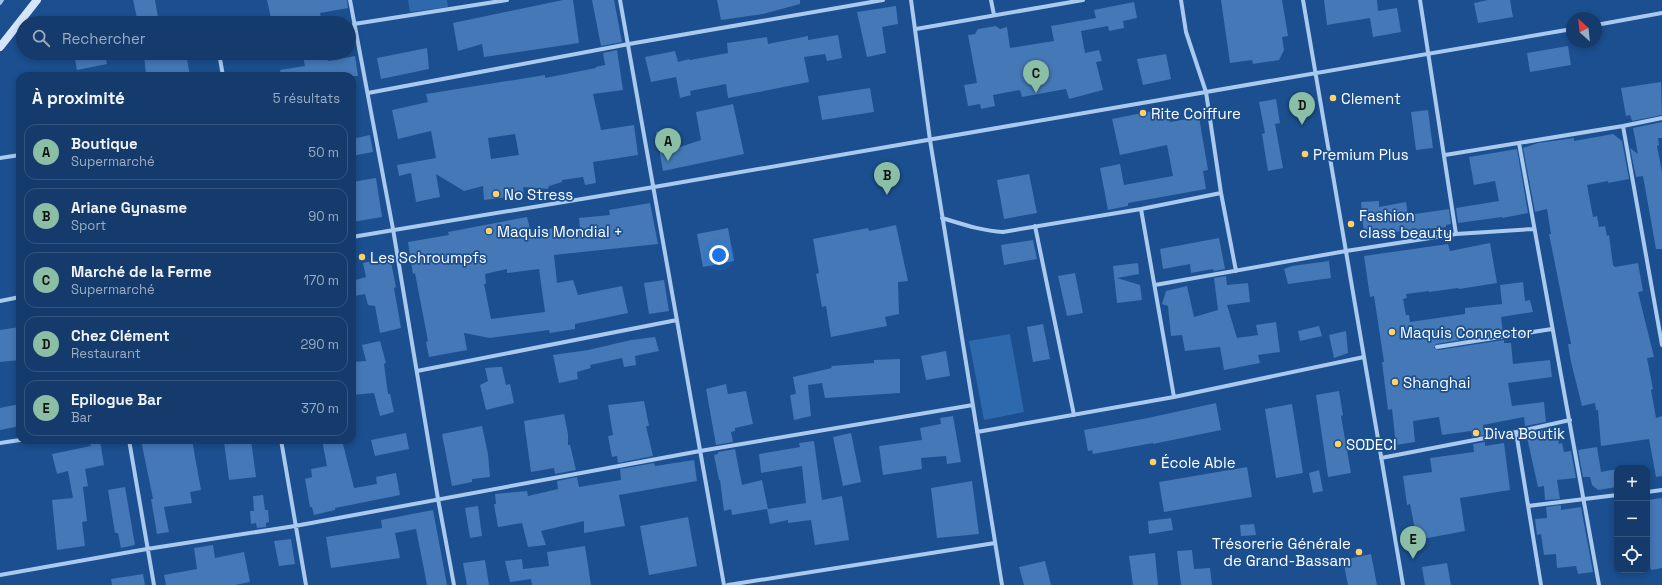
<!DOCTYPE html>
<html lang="fr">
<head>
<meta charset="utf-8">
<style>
  :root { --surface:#143b6b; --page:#1d4271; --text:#f1f3f6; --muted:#9dadc1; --line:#33557e; --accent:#8abfa5 }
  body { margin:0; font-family:"Space Grotesk",sans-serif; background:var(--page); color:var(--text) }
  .controls { position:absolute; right:12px; bottom:12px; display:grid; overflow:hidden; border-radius:8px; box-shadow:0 2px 6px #0003 }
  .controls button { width:36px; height:36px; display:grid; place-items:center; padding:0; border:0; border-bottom:1px solid var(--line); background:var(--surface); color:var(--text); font:20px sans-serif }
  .compass { position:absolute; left:1566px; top:12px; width:36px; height:36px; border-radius:50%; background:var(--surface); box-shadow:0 2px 6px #0003; rotate:333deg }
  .you { position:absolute; left:719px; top:255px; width:14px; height:14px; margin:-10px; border:3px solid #fff; border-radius:50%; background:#1a73e8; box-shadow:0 0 0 6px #1a73e833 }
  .badge { display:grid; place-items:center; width:26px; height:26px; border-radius:50%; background:var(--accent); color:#111; font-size:13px; font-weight:700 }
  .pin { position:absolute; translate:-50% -33px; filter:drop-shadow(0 1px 2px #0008) }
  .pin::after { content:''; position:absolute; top:21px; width:14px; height:12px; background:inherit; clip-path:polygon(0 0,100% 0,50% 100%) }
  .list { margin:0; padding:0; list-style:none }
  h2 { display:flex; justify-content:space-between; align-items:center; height:52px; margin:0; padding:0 16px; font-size:17px }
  h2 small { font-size:13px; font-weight:400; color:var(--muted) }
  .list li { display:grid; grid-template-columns:26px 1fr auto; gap:12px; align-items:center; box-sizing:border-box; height:56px; margin:0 8px 8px; padding:0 8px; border:1px solid var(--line); border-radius:12px }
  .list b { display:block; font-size:15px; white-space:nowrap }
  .list p { margin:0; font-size:13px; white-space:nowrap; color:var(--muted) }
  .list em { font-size:13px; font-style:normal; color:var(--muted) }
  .icon { flex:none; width:22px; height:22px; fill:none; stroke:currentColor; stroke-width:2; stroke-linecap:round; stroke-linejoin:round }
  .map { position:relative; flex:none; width:1662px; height:585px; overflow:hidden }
  .search { position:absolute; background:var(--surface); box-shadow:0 2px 6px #0003; left:16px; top:16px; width:340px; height:44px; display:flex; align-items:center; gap:10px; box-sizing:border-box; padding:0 14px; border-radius:22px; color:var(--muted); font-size:15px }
  .panel { position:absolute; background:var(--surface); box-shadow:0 2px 6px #0003; left:16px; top:72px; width:340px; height:372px; border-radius:12px }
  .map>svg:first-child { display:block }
  .green { fill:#2e69ad }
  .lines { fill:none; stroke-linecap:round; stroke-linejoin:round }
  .stream { stroke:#9cc4f0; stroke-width:4 }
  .building { fill:#4478b7; fill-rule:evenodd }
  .minor { stroke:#a9c9ee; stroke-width:4 }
  .secondary { stroke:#d6e6fa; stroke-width:8 }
  .poi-dot { fill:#ffd166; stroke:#1b4f8f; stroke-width:1.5 }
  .labels { text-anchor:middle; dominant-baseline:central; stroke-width:3.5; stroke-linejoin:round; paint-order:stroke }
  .poi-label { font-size:15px; fill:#fff; stroke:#1b4f8f; text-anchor:start }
</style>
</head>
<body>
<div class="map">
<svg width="1662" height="585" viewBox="0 0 1662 585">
  <rect width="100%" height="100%" fill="#1b4f8f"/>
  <path class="green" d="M408 0H447L448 7 410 12Z
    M1010 334 1024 412 984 420 969 341Z"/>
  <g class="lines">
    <path class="stream" d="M0 3 2 0"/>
  </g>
  <path class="building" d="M133 0H155L159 23H138Z
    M267 0H347L348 8 320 13 322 23H272Z
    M563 0H573L579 43 484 57 482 44 458 51 453 23Z
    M592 0H614L622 42 601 46Z
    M717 0H800V4L763 14 721 20Z
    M1221 0H1282L1288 36 1282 37 1284 50 1279 60 1253 64 1252 60 1230 63Z
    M1324 0H1377L1378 11 1397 8 1401 32 1373 37 1370 18 1327 25Z
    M1488 0H1510L1513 17 1478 23 1474 3Z
    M1134 2 1137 18 1123 21 1124 28 1109 31 1108 26 1081 31 1085 53 1099 50 1102 61 1096 62 1103 90 1069 99 1066 89 1022 97 1020 90 993 95 995 106 981 109 980 104 968 106 964 85 977 83 968 35 975 34 978 29 996 26 1000 29 1007 27 1010 48 1054 41 1051 26 1096 18 1094 10Z
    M896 6 898 24 882 27 886 53 867 57 857 12Z
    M838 35 842 58 827 61 825 54 804 57 809 82 728 98 726 84 690 91 691 95 680 98 676 77 651 82 645 57 675 51 678 62 689 59 690 60 728 53 727 43 767 37 768 44 808 36V40Z
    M1568 46 1571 65 1530 72 1527 53Z
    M427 48 429 69 381 79 377 58Z
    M617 50 623 90 593 94 601 130 634 125 638 155 593 162 596 183 585 185 583 177 562 180V182L549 186 548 189 523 187 524 195 484 200 483 186 464 191 436 174 440 197 416 202 411 173 399 176 397 165 436 158 431 131 398 139 392 110 428 102 426 94 545 75V78L596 68V67L605 65 603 53ZM515 134 519 155 491 159 488 138Z
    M74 53H105L107 64 77 70Z
    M144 53H186L190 76H146Z
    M302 53H326L328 61 355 56 358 76H281L280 70 305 66Z
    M1166 54 1171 79 1143 85 1137 59Z
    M1661 82 1662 115 1632 121 1630 115 1626 116 1621 88Z
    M870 88 874 112 822 120 818 96Z
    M1276 99 1280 123 1275 124 1283 168 1268 171 1262 134 1265 133 1259 102Z
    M733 104 744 154 663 171 656 132 667 130 671 150 701 140 696 112Z
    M1167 108 1170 122 1199 117 1208 170 1203 171 1206 189 1128 203V206L1108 210 1100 168 1120 164 1124 185 1173 176 1167 145 1120 155 1112 119Z
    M1428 110 1433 148 1416 150 1411 112Z
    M1662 122V138H1658L1659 145 1657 146 1662 172V249H1656L1643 176 1636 177 1630 148 1638 154 1633 128Z
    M1613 134 1622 141 1629 179 1608 183V181L1587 185 1593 217 1597 216 1599 227 1605 226 1607 236 1609 235 1613 265 1615 267 1638 263 1643 291 1638 292 1654 357 1647 358 1653 389 1651 390 1656 418 1662 416V476L1656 477 1649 439 1601 446 1598 410H1596L1595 403 1582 406 1571 362 1568 344H1571L1549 234H1551L1547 209 1535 212 1523 148 1538 143 1574 138V141Z
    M370 135 373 152 352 156V139Z
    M1517 149 1528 213 1502 218V217L1458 223 1456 208 1499 201 1495 181 1474 185 1469 157Z
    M1029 174 1037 213 1004 219 997 180Z
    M376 178 382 217 352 222V182Z
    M1379 201V207L1406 202 1408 215 1449 209 1451 224 1446 225V227L1364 235 1361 202Z
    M650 203 658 244 554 255 557 283 573 280 578 295 622 286 628 313 575 324V329L550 333 549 330 490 338 464 333 467 350 429 357 426 342 428 341 415 273 413 274 408 242 449 235 448 232 527 217 531 233 558 227 560 233 580 229 579 218 610 215 609 210ZM507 269V273L539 269 545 312 491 319 484 284H486L485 274Z
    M896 225 908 281 898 282 899 314 885 317 887 326 831 337 826 306 822 307 816 274 819 273 813 239 868 228 869 231Z
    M728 228 734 261 703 267 697 234Z
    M1219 238 1225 269 1214 271 1213 269 1191 273 1190 264 1163 269 1160 249Z
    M1033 240 1037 259 1004 265 1001 245Z
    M1490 243 1497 283 1459 289 1458 288 1429 292V291L1406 294 1407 298 1403 299 1406 315H1409L1410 322 1465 314V308L1502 304 1500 285 1523 282 1525 301 1530 300 1533 312 1501 317 1503 333 1436 344 1434 348 1438 350 1504 340V343H1511L1513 364 1550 360 1552 377 1508 383 1512 406 1544 402 1546 422 1525 426 1524 417 1483 425 1484 435 1472 437 1471 431 1442 435 1439 417 1413 421 1415 442 1396 445 1392 409 1388 410 1382 362H1384L1374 296 1370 297 1364 256 1448 244 1450 251Z
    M390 257 396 287 394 288 401 328 380 333 375 306 368 305 365 294 354 296 352 281 366 277 363 263Z
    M1329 261 1331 278 1288 284 1284 269 1292 266Z
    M1138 263 1139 274 1117 278 1140 285 1142 300 1117 303 1113 266Z
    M1075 273 1083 313 1067 316 1058 276Z
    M1226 276 1227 285 1248 283 1250 302 1227 305 1237 338 1258 335 1256 325 1276 322 1280 352 1258 355 1260 363 1224 370 1220 347 1185 351 1182 335 1171 336 1168 306 1162 304 1166 291 1187 286 1194 317 1218 310 1214 278Z
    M664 280 669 311 649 314 644 283Z
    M1043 324 1050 359 1033 362 1027 327Z
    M1319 326 1322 336 1300 341 1298 331Z
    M20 327V360L0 362V330Z
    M1346 331 1348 353 1334 358 1329 335Z
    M655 337 659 351 635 356 636 365 624 367 622 358 590 365 591 368 577 372 578 379 559 383 553 355 588 350 631 340Z
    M380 341 386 363 384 364 388 394H390L394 412 380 416 374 393 352 395V362L366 361 362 345Z
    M946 351 950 376 926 380 921 356Z
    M900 359V393L825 398 822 383 808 385 811 416 794 420 790 395 796 394 793 377 832 368 831 366 874 363V360Z
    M497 367H502L506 385 510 384 514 403 486 410 480 385 488 381 485 368Z
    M726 384 728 394 746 391 753 424 735 428V431L731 432 733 442 716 445 706 389Z
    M1339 391 1343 415 1341 416 1351 473 1328 477 1316 395Z
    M644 401 649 426H646L653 456 618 463 617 456 612 457 608 436 613 435 608 405Z
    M1216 403 1221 430 1153 444V443L1093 454 1092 450 1088 451 1084 430 1148 418Z
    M20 404V426L0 430V408Z
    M1292 404 1303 473 1276 478 1265 409Z
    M564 414 568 434V445H570L576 470 555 474 554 468 531 472 524 421Z
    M953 416 961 462 947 464 946 456 921 458 922 469 883 475 879 446 922 440 920 428 941 424 940 418Z
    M482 426 488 454 490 477 472 479V482L452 486 442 434Z
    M1547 429 1548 435 1557 433 1559 444 1562 443 1564 452 1571 451 1576 478 1557 480 1560 499 1545 500 1544 486 1538 487 1526 433Z
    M406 433 409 449 375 456 371 440Z
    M851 433 861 482 843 486 833 437Z
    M141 440H192L201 490 190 492 192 503 164 507 169 532 157 534 151 499H153Z
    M235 440H251L256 477 229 480 224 442Z
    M322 440H342L354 488 377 484 376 477 396 473 400 495 335 508V510L314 515 312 507H310L305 479 312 477 311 469 327 466Z
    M100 441 104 465 85 469 88 486 83 487 87 521 82 522 85 546 57 550 52 500 73 498 68 471 57 474 52 454 91 446 90 443Z
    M814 441 822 500 842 496 849 540 815 545 811 520 788 523V520L770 524 767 509 732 515 731 509 724 511 720 480H719L714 455 718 454V452L735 449 742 485 762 480 768 509 806 503 802 466 761 473 759 454 800 447 799 443Z
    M1485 442V446L1504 443 1510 490 1460 498 1465 531 1417 540 1410 504 1407 505 1403 476 1432 472 1430 458 1474 452 1473 444Z
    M1597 447 1601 472 1617 469V487L1598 490 1592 485 1590 477H1583L1578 450Z
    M694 460 697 481 619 495 625 526 584 533V521L541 531 546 545 528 547 522 523 498 527 494 504H496L495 494 527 491 528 496 558 489 557 481 577 477 579 487 621 480 620 469 654 463 655 466Z
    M1247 467 1252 497 1164 512 1159 482Z
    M1319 470 1323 491 1313 493 1309 473Z
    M972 481 979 534 937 538 931 488Z
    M125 487 135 545 121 548 118 533H115L108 490Z
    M263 495 265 510H268L269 522 266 523V527L257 528 256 523 251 524 250 511H254L253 496Z
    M1662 498V568L1651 570 1649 562 1647 563V500Z
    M1561 505V510L1581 507 1593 572 1578 574 1576 566 1557 568 1556 554 1544 555 1541 534 1537 535 1535 519 1547 518 1546 507Z
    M478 506 482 536 470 538 465 508Z
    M433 510 447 585H427L416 529 395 533 400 558 331 568 326 537 382 528 381 520Z
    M688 517 697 566 649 575 640 526Z
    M1171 518 1173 530 1149 534 1148 521Z
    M1254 524 1256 535 1241 536 1240 525Z
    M291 539 295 564 279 566 274 541Z
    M213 545 215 558 244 552 250 582 235 585H166L164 575 197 569 194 548Z
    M585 546 591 585H532L531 579 510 582 505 561 522 559 523 569 549 566 547 552Z
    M1192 550 1194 569 1210 568 1212 585H1181L1177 551Z
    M1155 553 1158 585H1133L1129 556Z
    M1371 554 1377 585H1348L1343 560Z
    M485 560 489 585H467L463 563Z
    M1045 561 1051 585H1024L1019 567Z
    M1447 563 1451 585H1425L1422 567Z
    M143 574 145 585H112L111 579Z"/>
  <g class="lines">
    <path class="minor" d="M350 0 393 229 438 499 454 585
      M620 0 724 585
      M911 0 930 140 1002 585
      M991 0 994 15
      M1181 0 1186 32 1206 92 1221 193 1236 271
      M1303 0 1403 585
      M1420 0 1456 234
      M354 24 507 0
      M1596 25 1662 13
      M916 29 1083 0
      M219 53 223 76
      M368 93 629 44 883 0
      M1623 126 1662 345
      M1519 143 1599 585
      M1445 155 1623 126 1662 118
      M0 158 20 155
      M1141 209 1174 397
      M942 218C962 224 982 231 1003 232L1141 209 1221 193
      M1035 226 1074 415
      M352 237 654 187 1572 29
      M1155 285 1346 251 1456 234 1533 229
      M0 301 20 297
      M1437 347 1552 329
      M417 371 677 320
      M977 432 1174 397 1364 357
      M1516 432 1570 420
      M129 440 154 585
      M281 440 306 585
      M0 443 20 440
      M1381 458 1516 432 1541 585
      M1647 492 1662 490
      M1528 506 1617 495
      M0 575 147 549 295 526 700 451 973 405
      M728 585 995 543"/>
    <path class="secondary" d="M0 47 37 0"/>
  </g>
  <g class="poi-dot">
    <circle cx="1333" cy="98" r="4"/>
    <circle cx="1143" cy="113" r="4"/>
    <circle cx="1305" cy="154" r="4"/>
    <circle cx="496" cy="194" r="4"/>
    <circle cx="1351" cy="224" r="4"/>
    <circle cx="489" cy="231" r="4"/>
    <circle cx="362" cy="257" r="4"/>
    <circle cx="1392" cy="332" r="4"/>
    <circle cx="1395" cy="382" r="4"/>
    <circle cx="1476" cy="433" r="4"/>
    <circle cx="1338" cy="444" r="4"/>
    <circle cx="1153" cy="462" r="4"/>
    <circle cx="1359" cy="552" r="4"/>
  </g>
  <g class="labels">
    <g class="poi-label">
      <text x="1341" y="98">Clement</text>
      <text x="1151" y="113">Rite Coiffure</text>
      <text x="1313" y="154">Premium Plus</text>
      <text x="504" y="194">No Stress</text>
      <text x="1359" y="215">Fashion<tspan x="1359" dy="17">class beauty</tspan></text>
      <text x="497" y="231">Maquis Mondial +</text>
      <text x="370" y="257">Les Schroumpfs</text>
      <text x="1400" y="332">Maquis Connector</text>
      <text x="1403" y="382">Shanghai</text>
      <text x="1484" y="433">Diva Boutik</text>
      <text x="1346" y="444">SODECI</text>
      <text x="1161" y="462">École Able</text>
      <text x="1351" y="543" text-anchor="end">Trésorerie Générale<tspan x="1351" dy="17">de Grand-Bassam</tspan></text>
    </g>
  </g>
</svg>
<div class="controls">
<button>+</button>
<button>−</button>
<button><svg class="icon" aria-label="locate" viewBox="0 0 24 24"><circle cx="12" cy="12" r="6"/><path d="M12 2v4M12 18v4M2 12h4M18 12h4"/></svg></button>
</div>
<svg class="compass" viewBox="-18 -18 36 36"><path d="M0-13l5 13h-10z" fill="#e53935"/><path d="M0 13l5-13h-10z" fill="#9dadc1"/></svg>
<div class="you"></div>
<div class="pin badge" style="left:668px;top:161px">A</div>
<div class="pin badge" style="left:887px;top:195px">B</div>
<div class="pin badge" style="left:1036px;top:93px">C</div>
<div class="pin badge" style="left:1302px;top:125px">D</div>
<div class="pin badge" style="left:1413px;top:559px">E</div>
<div class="search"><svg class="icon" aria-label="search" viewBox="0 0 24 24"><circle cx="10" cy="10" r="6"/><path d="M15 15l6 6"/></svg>Rechercher</div>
<section class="panel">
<h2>À proximité<small>5 résultats</small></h2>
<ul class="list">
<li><span class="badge">A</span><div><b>Boutique</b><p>Supermarché</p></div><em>50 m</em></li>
<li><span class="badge">B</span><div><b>Ariane Gynasme</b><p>Sport</p></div><em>90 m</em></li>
<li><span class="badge">C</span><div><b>Marché de la Ferme</b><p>Supermarché</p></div><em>170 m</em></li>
<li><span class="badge">D</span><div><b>Chez Clément</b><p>Restaurant</p></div><em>290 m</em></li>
<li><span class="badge">E</span><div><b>Epilogue Bar</b><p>Bar</p></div><em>370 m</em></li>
</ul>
</section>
</div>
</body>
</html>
